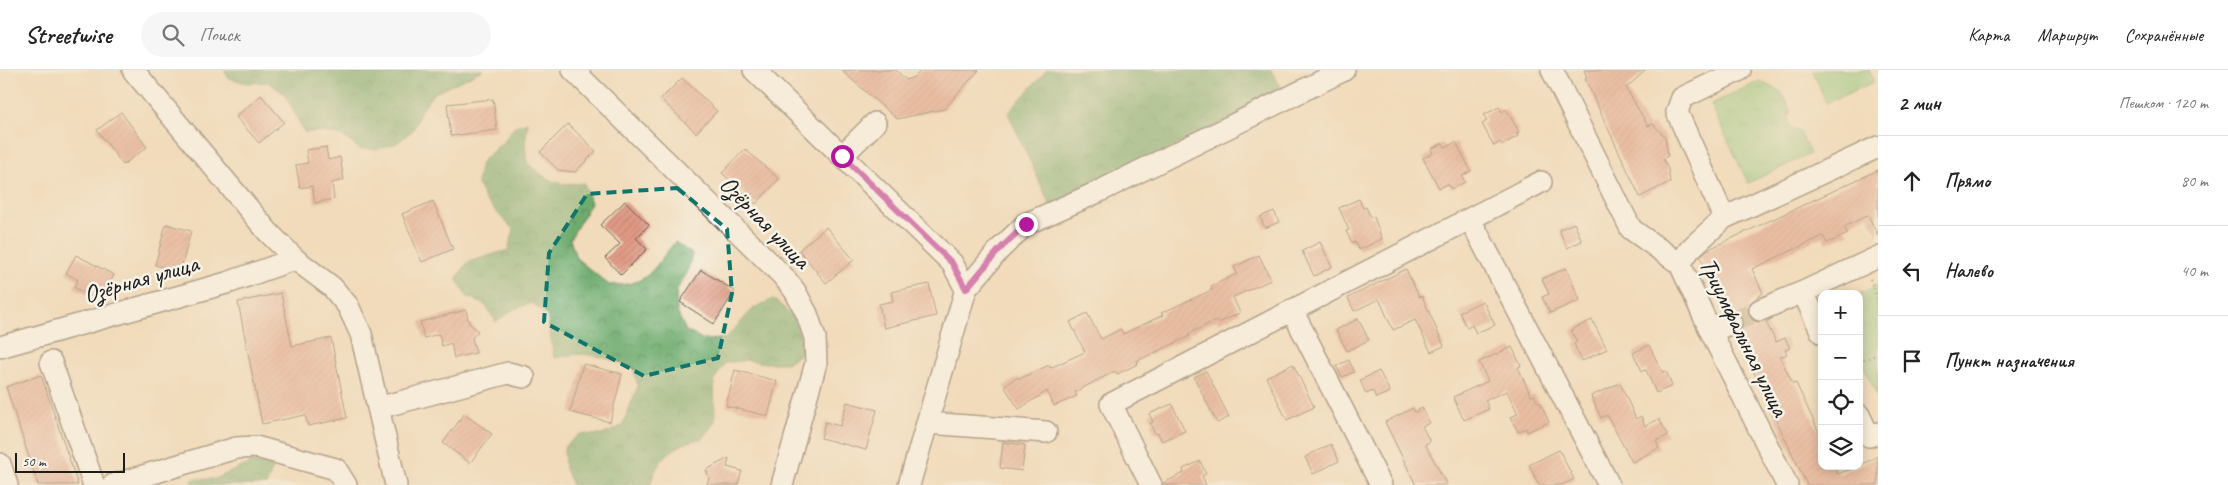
<!DOCTYPE html>
<html lang="ru">
<head>
<meta charset="utf-8">
<style>
  :root { --surface:#fff; --page:#f6f6f6; --text:#222; --muted:#767676; --line:#e0e0e0 }
  body { margin:0; font-family:Caveat,sans-serif; background:var(--page); color:var(--text) }
  .controls { position:absolute; right:15px; bottom:15px; display:grid; overflow:hidden; border-radius:10px; box-shadow:0 2px 12px #0003 }
  .controls button { width:45px; height:45px; display:grid; place-items:center; padding:0; border:0; border-bottom:1px solid var(--line); background:var(--surface); color:var(--text); font:25px sans-serif }
  .scale { position:absolute; left:15px; bottom:12px; width:110px; box-sizing:border-box; padding-left:5px; border:2px solid #1c1c1c; border-top:0; font-size:14px; line-height:18px; white-space:nowrap; color:#1c1c1c; -webkit-text-stroke:4px #f7f3e8; paint-order:stroke }
  .stop { position:absolute; width:15px; height:15px; margin:-11px; border:4px solid #b5179e; border-radius:50%; background:#fff }
  .stop.end { background:#b5179e; border-color:#fff; box-shadow:0 1px 5px #0008 }
  .list { margin:0; padding:0; list-style:none }
  h2 { display:flex; justify-content:space-between; align-items:center; height:65px; margin:0; padding:0 20px; font-size:21px }
  h2 small { font-size:16px; font-weight:400; color:var(--muted) }
  .list li { display:grid; grid-template-columns:32px 1fr auto; gap:15px; align-items:center; box-sizing:border-box; height:90px; padding:0 20px; border-top:1px solid var(--line) }
  .list b { display:block; font-size:19px; white-space:nowrap }
  .list em { font-size:16px; font-style:normal; color:var(--muted) }
  .icon { flex:none; width:28px; height:28px; fill:none; stroke:currentColor; stroke-width:2; stroke-linecap:round; stroke-linejoin:round }
  .map { position:relative; flex:none; width:1878px; height:415px; overflow:hidden }
  header { display:flex; align-items:center; gap:30px; box-sizing:border-box; height:70px; padding:0 25px; background:var(--surface); border-bottom:1px solid var(--line) }
  header strong { font-size:24px }
  nav { display:flex; gap:28px; margin-inline-start:auto; font-size:18px }
  .search { width:350px; height:45px; background:var(--page); display:flex; align-items:center; gap:12px; box-sizing:border-box; padding:0 18px; border-radius:28px; color:var(--muted); font-size:19px }
  main { display:flex }
  aside { flex:1; background:var(--surface) }
  .map>svg:first-child { display:block }
  .forest { fill:url(#forest-crowns); stroke:#456445 }
  .park { fill:url(#park-tufts); stroke:#52724e }
  .pitch { fill:#89c87f; stroke:#52724e }
  .building { fill:url(#building-hatch) }
  .lines { fill:none; stroke-linecap:round; stroke-linejoin:round }
  .minor-tunnel { stroke:#c6b59a; stroke-width:21; stroke-dasharray:21 11; stroke-linecap:butt }
  .minor-casing { stroke:#675f53; stroke-width:24 }
  .path { stroke:#675f53; stroke-width:2.5; stroke-dasharray:1 4; stroke-linecap:butt }
  .minor { stroke:#fff; stroke-width:21 }
  .route { stroke:#b5179e; stroke-width:6 }
  .marked { fill:none; stroke:#0f766e; stroke-width:4; stroke-dasharray:10 6; stroke-linejoin:round }
  .labels { text-anchor:middle; dominant-baseline:central; stroke-width:5; stroke-linejoin:round; paint-order:stroke }
  .street-label { font-size:25px; fill:#1c1c1c; stroke:#f7f3e8 }
</style>
</head>
<body>
<header>
<strong>Streetwise</strong>
<div class="search"><svg class="icon" aria-label="search" viewBox="0 0 24 24"><circle cx="10" cy="10" r="6"/><path d="M15 15l6 6"/></svg>Поиск</div>
<nav><a>Карта</a><a>Маршрут</a><a>Сохранённые</a></nav>
</header>
<main>
<div class="map">
<svg width="1878" height="415" viewBox="0 0 1878 415">
  <defs>
    <pattern id="forest-crowns" width="20" height="18" patternUnits="userSpaceOnUse" patternTransform="scale(1.25)"><rect width="20" height="18" fill="#6eac6e"/><path d="M2 6a3 3 0 1 1 6 0M12 15a3 3 0 1 1 6 0" fill="none" stroke="#5a8b5a"/></pattern>
    <pattern id="park-tufts" width="24" height="20" patternUnits="userSpaceOnUse" patternTransform="scale(1.25)"><rect width="24" height="20" fill="#89c87f"/><path d="M3 7l-1-3M5 7V3M7 7l1-3M15 17l-1-3M17 17v-4M19 17l1-3" fill="none" stroke="#76ab6d"/></pattern>
    <pattern id="building-hatch" width="6" height="6" patternUnits="userSpaceOnUse" patternTransform="scale(1.25)"><rect width="6" height="6" fill="#e19a85"/><path d="M-1 1l2-2M0 6l6-6M5 7l2-2" fill="none" stroke="#c08472"/></pattern>
  </defs>
  <rect width="100%" height="100%" fill="#f7f3e8"/>
  <filter id="ink" filterUnits="userSpaceOnUse"><feTurbulence type="fractalNoise" baseFrequency=".02" numOctaves="2"/><feDisplacementMap in="SourceGraphic" scale="10" xChannelSelector="R" yChannelSelector="G"/><feConvolveMatrix kernelMatrix="1 2 1 2 8 2 1 2 1" color-interpolation-filters="sRGB"/></filter>
  <filter id="wash" filterUnits="userSpaceOnUse"><feTurbulence type="fractalNoise" baseFrequency=".0096" numOctaves="4" result="noise"/><feDisplacementMap in="SourceGraphic" scale="20" xChannelSelector="R" yChannelSelector="G"/><feGaussianBlur stdDeviation="1.12" result="paint"/><feColorMatrix in="noise" values="0 0 0 0 0 0 0 0 0 0 0 0 0 0 0 0 0 1.4 0 .05"/><feComposite in="paint" operator="in"/></filter>
  <g filter="url(#wash)">
    <rect width="100%" height="100%" fill="#f1dbba"/>
    <path class="forest" d="M224 0H483L433 24 421 40 413 60 397 73 378 79H359L343 66 324 62H304L285 24 268 12 247 13 228 8Z
      M1047 0H1271L1284 22 1051 137 1008 43Z
      M528 52 525 73 527 93C549 111 554 116 584 113L591 133 570 169 576 188 609 215C650 216 651 200 675 172L692 184 687 203 676 221 677 242 686 261 704 270 725 269 754 238 773 229C796 247 799 253 803 282L787 293H766L746 290 725 293 714 310 715 351 703 368C674 375 659 385 650 415H572L565 399 564 377 580 364 602 365 622 356 638 316 633 298C601 286 588 280 554 288L547 245 532 233 514 239 496 252 485 235 467 226 456 209 468 192 508 180 514 160 486 131 477 113 481 92 504 71 515 56Z
      M253 392 274 396 266 415H190L193 409H215Z"/>
    <path class="park" d="M1760 11 1781 22 1790 40 1788 52 1791 57 1800 62 1810 84 1748 113 1711 34Z
      M1878 215V328L1859 286V224Z"/>
    <path class="pitch" d="M1816 0H1869L1874 12 1826 33 1813 1Z"/>
    <g id="blocks">
      <path class="building" d="M841 0H896L906 10 916 6 921 0H979L944 39 897 49Z
        M1584 0H1646L1626 18 1648 56 1653 54 1665 67 1668 86 1663 88 1668 99 1670 112 1640 127 1585 9 1587 8Z
        M682 8 717 41 696 63 661 29Z
        M261 25 284 52 259 73 236 47Z
        M493 29 497 60 451 66 447 34Z
        M1499 37 1502 42 1506 39 1519 62 1516 63 1518 66 1502 75 1500 72 1494 76 1482 54 1487 51 1484 45Z
        M121 42 147 77 123 95 97 60Z
        M568 54 596 81 575 102 558 100 540 82Z
        M1456 72 1471 101 1462 106 1465 112 1451 119 1448 114 1439 118 1423 88 1433 83 1431 79 1443 73 1445 77Z
        M326 77 328 90 340 87 344 110 332 113 334 129 315 133 312 116 300 118 296 95 308 93 306 80Z
        M745 79 779 109 756 134 722 103Z
        M1878 100V166L1868 145 1844 157 1848 164 1827 173 1823 166 1752 199 1763 223 1750 233 1748 244 1752 250 1758 252 1773 248 1766 252 1776 272 1785 268 1790 278 1785 280 1787 284 1780 287 1793 314 1796 313 1822 369V396H1834L1838 404 1859 396 1878 386V415H1807L1736 264 1743 255 1742 247 1733 241 1726 242 1700 186 1707 180Z
        M1359 129 1363 138 1366 137 1371 148 1374 147 1382 169 1359 180 1355 172 1352 173 1346 161 1349 160 1339 138Z
        M433 131 453 179 422 192 402 144Z
        M625 131 649 155 636 168 647 179 621 205 605 188 620 174 600 155Z
        M1274 141 1279 152 1265 158 1260 147Z
        M1574 153 1582 171 1567 178 1559 160Z
        M166 154 191 161 180 202 155 195Z
        M826 157 854 190 826 213 799 180Z
        M1320 172 1332 197 1314 206 1302 181Z
        M76 185 114 205 104 224 95 219 91 227 74 217 78 210 66 203Z
        M1259 185 1271 210 1233 227 1240 243 1218 253 1217 250 1188 264 1190 266 1137 291 1138 294 1117 304 1115 301 1075 322 1077 326 1054 336 1047 321 1019 339 1004 316 1018 307 1019 309 1049 295 1050 298 1085 282 1070 252 1087 243 1101 269 1121 259 1123 264 1163 245 1161 243 1212 220 1211 216 1237 204 1234 197Z
        M1566 198 1580 230 1550 243 1542 227 1549 224 1542 209Z
        M1406 199 1419 227 1422 226 1444 276 1431 282 1415 250 1393 260 1379 229 1354 241 1348 228Z
        M701 200 735 221 714 254 680 232Z
        M929 214 936 246 884 258 879 234 893 231 891 222Z
        M281 223 292 276 331 268 347 348 308 356 305 345 262 354 238 232Z
        M1483 231 1495 255 1476 263 1472 255 1467 258 1459 242Z
        M466 240 469 253 478 261 472 268 476 283 454 288 451 273 442 276 439 264 424 268 420 252Z
        M1358 249 1369 270 1347 281 1336 260Z
        M1592 250 1607 279 1582 291 1574 274 1577 272 1571 260Z
        M1649 275 1662 302 1666 301 1672 316 1656 323 1646 300 1642 301 1633 283Z
        M1512 277 1521 296 1518 297 1531 326 1534 325 1538 333 1540 332 1549 352 1527 362 1526 358 1518 362 1510 347 1518 344 1507 321 1485 330 1489 339 1464 350 1453 327 1488 311 1479 292Z
        M1349 290 1354 302 1342 307 1336 296Z
        M583 294 622 304 610 352 570 342Z
        M1293 294 1314 337 1287 350 1266 307Z
        M735 300 777 311 768 346 726 336Z
        M1206 301 1229 347 1217 353 1194 307Z
        M1379 301 1390 322 1376 328 1373 321 1366 324 1360 310Z
        M41 305 78 415H38L6 317Z
        M1620 313 1636 349 1641 346 1645 356 1659 349 1668 365 1656 371 1659 378 1632 392 1607 345 1601 348 1591 326Z
        M847 332 877 340 866 380 821 368 825 352 840 356Z
        M1172 334 1185 361 1162 371 1158 363 1155 364 1150 353 1153 352 1149 344Z
        M1413 338 1415 342 1422 338 1430 353 1422 356 1430 372 1425 374 1447 415H1416L1385 352Z
        M464 344 492 364 470 393 443 373Z
        M1003 372 1025 375 1022 401 1000 398Z
        M1331 374 1339 391 1313 404 1305 387Z
        M1559 380 1574 409 1562 415H1539L1529 395Z
        M729 388 727 397 742 401 738 415H707L709 407 706 400Z
        M1200 391 1206 404 1202 406 1206 415H1163V413L1184 403 1183 399Z"/>
    </g>
  </g>
  <g filter="url(#ink)">
    <use href="#blocks" fill-opacity="0" stroke="#675f53" stroke-width="1"/>
    <g class="lines">
      <path class="minor-tunnel" d="M1731 253 1760 240"/>
      <defs>
        <path id="minor" d="M133 0 268 162 295 189 332 217 348 236 361 264 396 415
          M573 0 782 205 795 221 807 244 815 268 816 293 782 415
          M754 0 952 193 966 219
          M1552 0 1631 159 1680 194 1711 262 1787 415
          M842 86 875 53
          M1724 148 1677 42 1682 28 1740 0
          M1470 149 1609 415
          M1680 194 1690 179 1724 148 1878 77
          M1292 240 1381 415
          M1760 240 1803 222
          M1711 262 1731 253
          M1822 263 1803 222 1878 187
          M0 277 230 212 295 189
          M51 292 94 415
          M378 338 508 303 524 307
          M1859 345 1869 366 1878 363
          M928 353 1046 362
          M0 394 7 415
          M113 415 236 378 256 377 336 399 346 415
          M909 415 966 219 999 180 1026 154 1100 121 1344 0
          M1151 415 1111 334 1541 112"/>
      </defs>
      <use href="#minor" class="minor-casing"/>
      <path class="path" d="M1870 209 1878 229
        M1859 292 1878 284"/>
      <use href="#minor" class="minor"/>
    </g>
  </g>
  <g class="lines" filter="url(#ink)">
    <path class="route" d="M842 86 952 193 966 219 999 180 1026 154"/>
  </g>
  <path d="M0 0H1878V415H0ZM677 118 727 159 732 223 718 288 644 306 544 252 549 183 587 124Z" fill="#f1dbba" fill-opacity=".55" fill-rule="evenodd"/>
  <path class="marked" d="M677 118 727 159 732 223 718 288 644 306 544 252 549 183 587 124Z"/>
  <g class="labels">
    <g class="street-label">
      <text transform="translate(765 152) rotate(46)">Озёрная улица</text>
      <text transform="translate(141 209) rotate(-16)">Озёрная улица</text>
      <text transform="translate(1744 267) rotate(64)">Триумфальная улица</text>
    </g>
  </g>
</svg>
<div class="controls">
<button>+</button>
<button>−</button>
<button><svg class="icon" aria-label="locate" viewBox="0 0 24 24"><circle cx="12" cy="12" r="6"/><path d="M12 2v4M12 18v4M2 12h4M18 12h4"/></svg></button>
<button><svg class="icon" aria-label="layers" viewBox="0 0 24 24"><path d="M12 4l9 5-9 5-9-5zM3 14l9 5 9-5"/></svg></button>
</div>
<div class="scale">50 m</div>
<div class="stop" style="left:842px;top:86px"></div>
<div class="stop end" style="left:1026px;top:154px"></div>
</div>
<aside>
<h2>2 мин<small>Пешком · 120 m</small></h2>
<ul class="list">
<li><svg class="icon" aria-label="ahead" viewBox="0 0 24 24"><path d="M12 20V5M6 11l6-6 6 6"/></svg><div><b>Прямо</b></div><em>80 m</em></li>
<li><svg class="icon" aria-label="left" viewBox="0 0 24 24"><path d="M17 20v-9H6M10 6l-5 5 5 5"/></svg><div><b>Налево</b></div><em>40 m</em></li>
<li><svg class="icon" aria-label="arrive" viewBox="0 0 24 24"><path d="M6 21V4h12l-3 4 3 4H6"/></svg><div><b>Пункт назначения</b></div></li>
</ul>
</aside>
</main>
</body>
</html>
